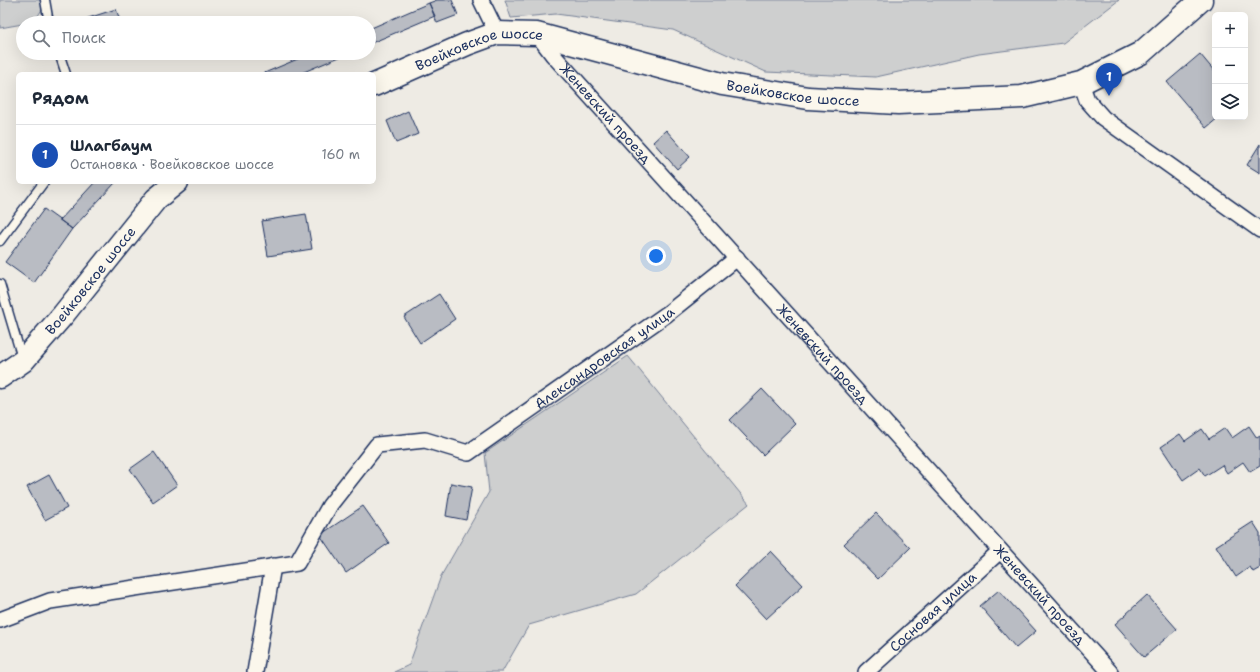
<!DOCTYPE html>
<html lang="ru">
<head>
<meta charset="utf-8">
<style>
  :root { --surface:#fff; --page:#f2f2f3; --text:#1f2937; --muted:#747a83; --line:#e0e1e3; --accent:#7c3aed }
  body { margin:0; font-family:"Shantell Sans",sans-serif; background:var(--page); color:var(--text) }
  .controls { position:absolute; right:12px; top:12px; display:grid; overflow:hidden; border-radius:6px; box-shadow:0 4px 16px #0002 }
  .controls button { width:36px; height:36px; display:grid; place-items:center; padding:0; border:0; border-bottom:1px solid var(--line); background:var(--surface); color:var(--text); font:20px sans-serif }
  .you { position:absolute; left:656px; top:256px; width:14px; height:14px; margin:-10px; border:3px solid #fff; border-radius:50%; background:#1a73e8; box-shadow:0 0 0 6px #1a73e833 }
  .badge { display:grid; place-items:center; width:26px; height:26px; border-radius:50%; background:var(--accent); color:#fff; font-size:13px; font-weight:700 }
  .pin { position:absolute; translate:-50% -33px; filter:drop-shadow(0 1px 2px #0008) }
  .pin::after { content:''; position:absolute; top:21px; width:14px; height:12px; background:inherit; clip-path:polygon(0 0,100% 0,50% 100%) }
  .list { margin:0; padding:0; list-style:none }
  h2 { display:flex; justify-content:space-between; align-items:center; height:52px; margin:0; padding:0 16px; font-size:17px }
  h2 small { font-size:13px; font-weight:400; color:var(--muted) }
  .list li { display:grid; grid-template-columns:26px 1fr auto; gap:12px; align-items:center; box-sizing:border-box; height:60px; padding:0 16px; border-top:1px solid var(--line) }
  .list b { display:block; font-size:15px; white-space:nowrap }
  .list p { margin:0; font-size:13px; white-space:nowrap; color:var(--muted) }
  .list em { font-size:13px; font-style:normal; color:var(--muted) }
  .icon { flex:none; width:22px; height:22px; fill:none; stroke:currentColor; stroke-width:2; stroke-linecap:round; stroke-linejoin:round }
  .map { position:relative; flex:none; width:1260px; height:672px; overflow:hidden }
  .search { position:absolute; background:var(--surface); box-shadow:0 4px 16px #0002; left:16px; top:16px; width:360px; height:44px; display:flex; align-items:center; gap:10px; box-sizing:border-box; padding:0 14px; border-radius:22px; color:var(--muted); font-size:15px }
  .panel { position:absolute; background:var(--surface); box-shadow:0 4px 16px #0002; left:16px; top:72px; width:360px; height:112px; border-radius:6px }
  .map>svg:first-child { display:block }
  .green { fill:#cecfcf; stroke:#747f96 }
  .building { fill:#b9bcc3; stroke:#1b2f5e }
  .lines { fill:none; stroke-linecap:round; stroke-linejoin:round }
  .lane-casing { stroke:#1b2f5e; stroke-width:11 }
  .street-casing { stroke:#1b2f5e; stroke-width:18 }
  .secondary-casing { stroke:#1b2f5e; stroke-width:25 }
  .lane { stroke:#fbf7ec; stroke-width:8 }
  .street { stroke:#fbf7ec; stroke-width:15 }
  .secondary { stroke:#fbf7ec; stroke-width:22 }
  .labels { text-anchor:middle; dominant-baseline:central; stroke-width:3; stroke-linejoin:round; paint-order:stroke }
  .street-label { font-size:14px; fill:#1b2f5e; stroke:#fbf7ec }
</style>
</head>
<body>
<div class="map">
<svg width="1260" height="672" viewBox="0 0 1260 672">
  <rect width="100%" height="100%" fill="#eeebe4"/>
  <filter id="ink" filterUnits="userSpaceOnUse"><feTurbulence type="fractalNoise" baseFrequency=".025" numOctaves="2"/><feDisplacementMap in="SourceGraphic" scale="8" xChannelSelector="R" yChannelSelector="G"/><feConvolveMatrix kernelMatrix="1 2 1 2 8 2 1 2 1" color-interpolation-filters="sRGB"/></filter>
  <g filter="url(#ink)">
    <path class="green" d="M0 0H48L34 22 0 28Z
      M505 0H1119L1063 43 979 54 876 77 766 72 673 30 556 14 511 18Z
      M628 356 749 504 636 594 529 625 502 672H394L409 665 441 576 489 492 485 453Z"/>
    <path class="building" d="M437 0H452L458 15 437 23 429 3Z
      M429 3 435 16 369 44V29Z
      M116 9 121 23H73Z
      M80 53H96L81 58Z
      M312 53H349L299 74H262Z
      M1200 54 1215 72V117H1219L1206 128 1167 82Z
      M408 111 418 134 396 143 387 121Z
      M666 130 690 157 677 169 653 142Z
      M1260 144V173L1247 165Z
      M95 182H116L72 229 60 220Z
      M44 209 72 229 34 283 5 262Z
      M306 214 312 249 268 256 262 221Z
      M439 294 455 319 420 343 404 317Z
      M762 389 795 424 763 455 730 420Z
      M1249 426 1257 438 1260 436V466L1250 472 1243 462 1227 473 1222 465 1205 476 1200 468 1183 480 1161 447 1180 434 1185 441 1202 429 1209 439 1225 428 1232 438Z
      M154 452 177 485 153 502 130 469Z
      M49 475 67 508 45 520 27 487Z
      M451 483 472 487 466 520 446 516Z
      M363 506 389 543 346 573 320 535Z
      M876 513 910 548 878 579 844 544Z
      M1253 522 1260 533V568L1253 572 1250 567 1236 577 1216 546Z
      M771 551 803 585 766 619 735 586Z
      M999 590 1036 631 1016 648 980 606Z
      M1147 595 1177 629 1144 657 1115 624Z"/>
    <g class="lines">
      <defs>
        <path id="lane" d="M45 0 49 23
          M59 53 66 74
          M0 241 44 182
          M0 284 22 358"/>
        <g id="street">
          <path d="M481 0 497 33"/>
          <path id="s1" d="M537 34 553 55 1110 672"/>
          <path d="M1081 83 1087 100 1103 118 1260 230"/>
          <path id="s2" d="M0 620 50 601 297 563 330 505 377 445 425 440 468 453 667 314 737 258"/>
          <path d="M255 672 273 566"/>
          <path id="s3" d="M866 672 1000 551"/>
        </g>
        <g id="secondary">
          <path id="s4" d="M374 85 467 44 497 33 537 34 722 84 808 98 898 103 1022 97 1081 83 1141 53 1201 0"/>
          <path id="s5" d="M0 377 23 361 63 315 156 199 177 182"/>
        </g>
      </defs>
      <use href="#lane" class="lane-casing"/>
      <use href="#street" class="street-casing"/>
      <use href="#secondary" class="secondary-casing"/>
      <use href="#lane" class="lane"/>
      <use href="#street" class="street"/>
      <use href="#secondary" class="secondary"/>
    </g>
  </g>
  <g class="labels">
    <g class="street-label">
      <text stroke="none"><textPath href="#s4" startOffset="113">Воейковское шоссе</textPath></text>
      <text stroke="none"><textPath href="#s4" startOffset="437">Воейковское шоссе</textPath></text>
      <text stroke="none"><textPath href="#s1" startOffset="105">Женевский проезд</textPath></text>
      <text stroke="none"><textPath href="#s5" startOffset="133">Воейковское шоссе</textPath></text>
      <text stroke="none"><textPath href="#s1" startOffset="429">Женевский проезд</textPath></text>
      <text stroke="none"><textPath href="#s2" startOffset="706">Александровская улица</textPath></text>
      <text stroke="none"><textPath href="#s1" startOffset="753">Женевский проезд</textPath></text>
      <text stroke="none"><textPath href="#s3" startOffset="90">Сосновая улица</textPath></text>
    </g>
  </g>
</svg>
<div class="controls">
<button>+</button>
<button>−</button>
<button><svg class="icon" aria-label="layers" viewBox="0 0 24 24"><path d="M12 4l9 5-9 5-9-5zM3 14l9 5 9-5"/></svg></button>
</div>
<div class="you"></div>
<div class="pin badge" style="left:1109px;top:96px;background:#1a4fb4">1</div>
<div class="search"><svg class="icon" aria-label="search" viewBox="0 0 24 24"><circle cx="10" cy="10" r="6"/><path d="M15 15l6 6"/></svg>Поиск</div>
<section class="panel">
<h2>Рядом<small></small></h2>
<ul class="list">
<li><span class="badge" style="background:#1a4fb4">1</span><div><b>Шлагбаум</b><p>Остановка · Воейковское шоссе</p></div><em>160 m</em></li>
</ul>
</section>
</div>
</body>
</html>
